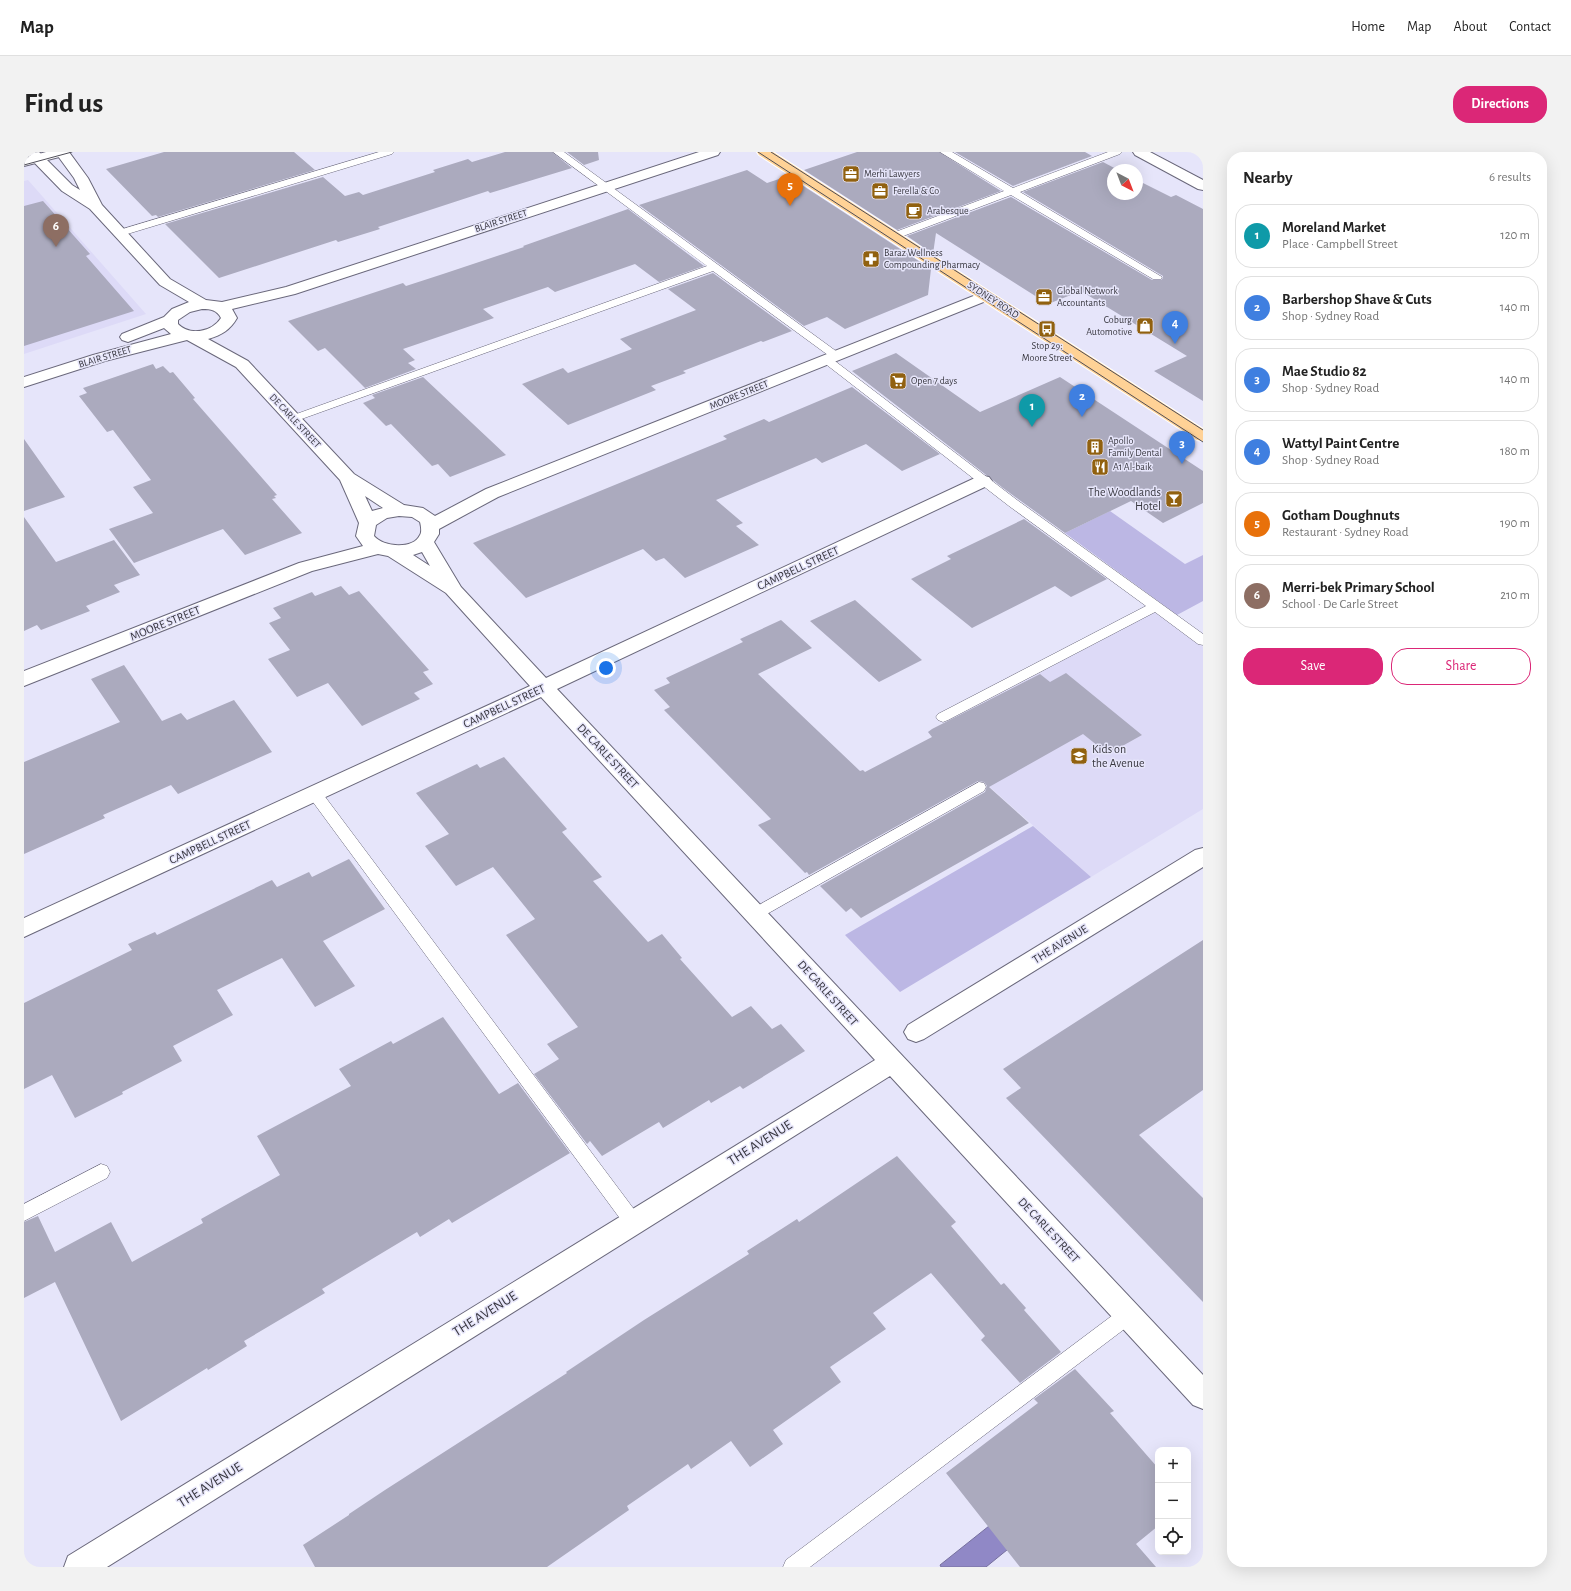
<!DOCTYPE html>
<html lang="en">
<head>
<meta charset="utf-8">
<style>
  :root { --surface:#fff; --page:#f2f2f2; --text:#222; --muted:#767676; --line:#e0e0e0; --accent:#db2777 }
  body { margin:0; font-family:"Alegreya Sans",sans-serif; background:var(--page); color:var(--text) }
  .controls { position:absolute; right:12px; bottom:12px; display:grid; overflow:hidden; border-radius:8px; box-shadow:0 4px 16px #0002 }
  .controls button { width:36px; height:36px; display:grid; place-items:center; padding:0; border:0; border-bottom:1px solid var(--line); background:var(--surface); color:var(--text); font:20px sans-serif }
  .compass { position:absolute; left:1083px; top:12px; width:36px; height:36px; border-radius:50%; background:var(--surface); box-shadow:0 4px 16px #0002; rotate:138deg }
  .you { position:absolute; left:582px; top:516px; width:14px; height:14px; margin:-10px; border:3px solid #fff; border-radius:50%; background:#1a73e8; box-shadow:0 0 0 6px #1a73e833 }
  .badge { display:grid; place-items:center; width:26px; height:26px; border-radius:50%; background:var(--accent); color:#fff; font-size:13px; font-weight:700 }
  .pin { position:absolute; translate:-50% -33px; filter:drop-shadow(0 1px 2px #0008) }
  .pin::after { content:''; position:absolute; top:21px; width:14px; height:12px; background:inherit; clip-path:polygon(0 0,100% 0,50% 100%) }
  .list { margin:0; padding:0; list-style:none }
  h2 { display:flex; justify-content:space-between; align-items:center; height:52px; margin:0; padding:0 16px; font-size:17px }
  h2 small { font-size:13px; font-weight:400; color:var(--muted) }
  .list li { display:grid; grid-template-columns:26px 1fr auto; gap:12px; align-items:center; box-sizing:border-box; height:64px; margin:0 8px 8px; padding:0 8px; border:1px solid var(--line); border-radius:16px }
  .list b { display:block; font-size:15px; white-space:nowrap }
  .list p { margin:0; font-size:13px; white-space:nowrap; color:var(--muted) }
  .list em { font-size:13px; font-style:normal; color:var(--muted) }
  .actions { display:flex; gap:8px; padding:12px 16px }
  .actions a { flex:1; padding:9px 0; border:1px solid var(--accent); border-radius:16px; text-align:center; font-size:14px; color:var(--accent) }
  .actions .main { background:var(--accent); color:#fff }
  .icon { flex:none; width:22px; height:22px; fill:none; stroke:currentColor; stroke-width:2; stroke-linecap:round; stroke-linejoin:round }
  .map { position:relative; flex:none; width:1179px; height:1415px; overflow:hidden; border-radius:16px }
  header { display:flex; align-items:center; gap:24px; box-sizing:border-box; height:56px; padding:0 20px; background:var(--surface); border-bottom:1px solid var(--line) }
  header strong { font-size:19px }
  nav { display:flex; gap:22px; margin-inline-start:auto; font-size:14px }
  .intro { display:flex; align-items:center; justify-content:space-between; box-sizing:border-box; height:96px; padding:0 24px }
  h1 { margin:0; font-size:28px }
  .button { padding:10px 18px; border-radius:16px; background:var(--accent); color:#fff; font-size:14px; font-weight:700 }
  main { display:flex; gap:24px; padding:0 24px }
  aside { flex:1; background:var(--surface); border-radius:16px; box-shadow:0 4px 16px #0002 }
  .map>svg:first-child { display:block }
  .built { fill:#dddaf7 }
  .green { fill:#bcb7e4 }
  .water { fill:#9088c6; stroke:#76709e }
  .building { fill:#abaabe }
  .lines { fill:none; stroke-linecap:round; stroke-linejoin:round }
  .service-casing { stroke:#6a687b; stroke-width:1 }
  .minor-casing { stroke:#6a687b; stroke-width:2 }
  .secondary-casing { stroke:#6a687b; stroke-width:2 }
  .trunk-casing { stroke:#fff; stroke-width:2 }
  .service { fill:#fff; fill-rule:evenodd }
  .minor { fill:#fff; fill-rule:evenodd }
  .secondary { fill:#fff; fill-rule:evenodd }
  .trunk { fill:#ffd296; fill-rule:evenodd }
  .tram { stroke:#4f4e58; stroke-width:1 }
  .labels { text-anchor:middle; dominant-baseline:central; stroke-width:3; stroke-linejoin:round; paint-order:stroke }
  .far-poi-label { font-size:10px; fill:#393840; stroke:#e6e5fa; text-anchor:start }
  .far-street-label { font-size:10px; fill:#393840; stroke:#e6e5fa }
  .poi-label { font-size:12px; fill:#393840; stroke:#e6e5fa; text-anchor:end }
  .street-label { font-size:12px; fill:#393840; stroke:#e6e5fa }
  .near-street-label { font-size:14px; fill:#393840; stroke:#e6e5fa }
</style>
</head>
<body>
<header>
<strong>Map</strong>
<nav><a>Home</a><a>Map</a><a>About</a><a>Contact</a></nav>
</header>
<div class="intro"><h1>Find us</h1><a class="button">Directions</a></div>
<main>
<div class="map">
<svg width="1179" height="1415" viewBox="0 0 1179 1415">
  <rect width="100%" height="100%" fill="#e6e5fa"/>
  <path class="built" d="M4 28 122 162 0 202V29Z
    M1131 460 1179 495V657L1067 725 904 580Z"/>
  <path class="green" d="M1086 359 1161 412 1179 403V449L1153 463 1041 381Z
    M1009 674 1067 725 876 840 821 783Z"/>
  <path class="water" d="M975 1366 994 1389 962 1415H917L916 1413Z"/>
  <path class="building" d="M140 0H270L291 18 134 65 132 63 128 64 82 17Z
    M481 0H528L548 16 466 41 464 39 354 75 356 77 314 90 312 88 195 126 141 72 299 25 321 44 335 40 339 43 411 20 409 18 444 7 448 10Z
    M543 0H574L575 8 560 13Z
    M833 0H915L977 39 873 78 780 18Z
    M931 0H1061L1068 4 989 34Z
    M1079 10 1094 18H1089V42H1113V28L1147 45 1152 43 1179 57V249L1130 219 1163 204 1057 139 1024 152 912 81 909 102 883 84 987 45 1128 128H1137L1139 126V124L999 40Z
    M723 18 743 31 764 24 907 117 904 143 821 177 803 165 780 174 615 53Z
    M19 49 66 102 62 104 110 159 0 194V54Z
    M604 57 680 114 635 130 611 112 531 140 524 135 459 157 470 166 379 197 391 208 384 211 392 217 341 236 301 196 294 199 264 169 379 131 382 134 419 122 500 95 499 94Z
    M689 121 768 179 739 190 737 189 659 219 662 221 627 234 632 238 544 273 498 232 539 216 544 221 608 197 596 187 672 158 644 137Z
    M872 201 956 260 1036 225 1179 319V351L1139 371 1107 349 1041 381 979 336 828 219Z
    M129 212 132 217 139 214 146 221 149 220 171 246 169 247 253 343 250 344 252 346 248 347 278 381 221 403 199 377 110 411 85 377 129 361 109 335 127 328 89 278 83 280 55 244 63 241 59 236Z
    M399 225 482 303 426 325 414 312 408 314 367 272 362 274 339 251 351 246 348 243Z
    M828 235 916 302 878 319 842 292 798 311 792 306 692 348 719 371 712 374 735 393 661 426 640 406 632 409 619 397 502 446 449 391 703 287 699 284 740 267 745 270Z
    M0 287 41 345 0 359Z
    M0 365 32 410 90 388 116 423 90 433 96 440 62 454 66 459 17 478 13 473 0 479Z
    M1000 367 1083 427 1047 445 1031 434 948 476 887 427 927 407 923 404Z
    M317 434 325 443 335 439 405 518 399 520 409 532 390 541 396 547 338 574 304 531 273 545 244 507 266 498 245 471 257 466 249 456 288 440 291 444Z
    M831 448 898 508 855 530 786 469Z
    M757 468 788 496 734 522 836 619 839 618 841 620 908 585 904 580 908 577 1016 522 1026 530 1042 521 1118 583 1084 602 1059 582 965 635 1005 671 837 766 827 756 822 760 796 734 961 640 963 634 960 630 954 629 785 723 783 720 781 721 734 673 747 667 640 558 646 555 630 538 646 531 642 526 719 490 716 487Z
    M100 513 138 569 157 561 163 568 210 548 248 600 154 642 147 633 79 663 81 666 0 702V610L96 570 67 527Z
    M480 605 543 677 538 680 578 725 569 729 624 790 638 782 658 806 656 807 708 865 727 854 748 877 757 872 781 899 719 937 716 934 687 951 685 948 639 976 635 970 578 1004 566 989 563 992 510 922 535 907 523 892 554 875 482 783 511 767 469 715 432 734 401 694 425 682 392 641 453 612 456 616Z
    M325 707 361 757 299 789 331 834 291 855 258 806 193 838 209 863 149 894 158 909 98 940 99 942 51 966 28 923 0 937V851L108 798 104 792 131 780 133 783 248 728 253 735 285 720 288 725Z
    M1179 788V938L1115 983 1179 1046V1150L982 946 997 936 979 917Z
    M419 865 475 942 494 931 546 1001 428 1071 425 1067 396 1085 393 1080 298 1137 301 1141 220 1189 223 1194 184 1218 183 1216 97 1269 31 1130 0 1146V1070L14 1064 31 1100 87 1070 108 1110 179 1071 177 1067 256 1023 233 984 327 934 315 917 367 889 369 892Z
    M873 1004 932 1070 927 1074 977 1133 980 1131 1002 1156 1000 1158 1037 1200 996 1231 957 1188 961 1184 907 1121 849 1161 862 1177 806 1215 817 1230 749 1278 759 1292 726 1315 707 1289 667 1317 664 1312 603 1354 605 1358 523 1415H291L279 1393 325 1363V1362L361 1338 543 1221 542 1220 620 1168 725 1102 723 1099 773 1067 775 1070Z
    M1051 1217 1090 1259 1086 1261 1134 1316V1374L1112 1392 1132 1415H996L922 1321 1014 1251 1010 1247Z"/>
  <g class="lines">
    <defs>
      <path id="service" d="M355 0H370L368 2 100 83H92L91 81 92 79Z
        M529 0H540L816 202 817 204 816 206H808L689 119 272 269H264L262 267 264 265 683 114Z
        M916 0H928L989 36 1084 0H1098L1096 2 996 40 1138 125 1137 127H1129L987 43 874 86H866L865 84 866 82 980 39Z
        M803 205 807 206 993 348 1179 482V493L1174 492 1131 460 924 568 919 570 914 568 912 565 914 562 1122 454 985 354 799 210 798 208Z
        M955 630 960 631 962 635 960 639 736 766 731 768 726 766 723 762 726 758Z
        M291 637 296 638 615 1064 618 1070 615 1076 609 1078 603 1076 286 646 284 642 286 638Z
        M77 1012 83 1014 86 1020 83 1026 0 1069V1052Z
        M1104 1154 1111 1157 1113 1163 1111 1169 786 1415H759L762 1408 1097 1157Z"/>
      <path id="minor" d="M0 0H15L48 33 56 38 50 26 31 0H45L64 26 78 53 146 127 182 148 198 150 262 135 675 0H696L694 3 271 142 208 157 213 166C206 178 198 183 184 187L224 209 330 322 380 353 399 356 411 364 462 337 957 141 962 139 967 141 970 144 967 147 474 345 415 377V382L410 390 437 435 522 526 953 325 959 324 965 325 968 329 965 333 533 537 1179 1223V1257L1169 1253 866 924 83 1415H40L44 1404 851 908 517 545 0 785V766L506 534 422 441 364 404 354 402 288 419 0 534V519L275 411 339 394 332 384 335 371 316 328 212 215 163 188 81 209 0 235V225L69 203 147 182 140 176 104 190 98 188 96 185 98 182 140 165 148 157 165 150 136 133 66 57 38 39ZM178 157C187 157 193 158 197 166 188 180 166 184 154 172V168L166 160ZM341 344 359 356 348 359ZM375 364 388 365 396 370C397 374 398 380 396 383 389 398 359 395 350 384L352 373 363 366ZM398 400 406 414 389 403Z
        M1109 0H1126L1179 28V38L1174 37 1111 3Z
        M1179 696V715L900 887 892 890 884 887 880 880 884 873 1171 698Z"/>
      <path id="secondary" d="M22 0H45L43 3 0 14V6Z"/>
      <path id="trunk" d="M733 0H749L1179 277V289L1173 288 735 3Z"/>
    </defs>
    <use href="#service" class="service-casing"/>
    <use href="#minor" class="minor-casing"/>
    <use href="#secondary" class="secondary-casing"/>
    <use href="#trunk" class="trunk-casing"/>
    <use href="#service" class="service"/>
    <use href="#minor" class="minor"/>
    <use href="#secondary" class="secondary"/>
    <use href="#trunk" class="trunk"/>
    <path class="tram" d="M734 0 1179 290
      M747 0 1179 278
      M0 13 48 0"/>
  </g>
  <defs>
    <symbol id="office-square" viewBox="-11 -11 22 22"><rect x="-9" y="-9" width="18" height="18" rx="4" fill="#91610f" stroke="#e6e5fa"/><path d="M-6-3h4V-5.5h4V-3h4V5H-6ZM-1-4.5V-3h2v-1.5ZM-6 0V1H6V0Z" fill="#fff"/></symbol>
    <symbol id="cafe-square" viewBox="-11 -11 22 22"><rect x="-9" y="-9" width="18" height="18" rx="4" fill="#91610f" stroke="#e6e5fa"/><path d="M-5.5-4.5H6V0H3Q3 3.5 0 3.5H-2.5Q-5.5 3.5-5.5 0ZM3-3.2v2h1.7v-2ZM-6 4.5H4V6H-6Z" fill="#fff"/></symbol>
    <symbol id="pharmacy-square" viewBox="-11 -11 22 22"><rect x="-9" y="-9" width="18" height="18" rx="4" fill="#91610f" stroke="#e6e5fa"/><path d="M-2-6h4v4h4v4h-4v4h-4v-4h-4v-4h4Z" fill="#fff"/></symbol>
    <symbol id="shop-square" viewBox="-11 -11 22 22"><rect x="-9" y="-9" width="18" height="18" rx="4" fill="#91610f" stroke="#e6e5fa"/><path d="M-5-2.5h2.3a2.7 3.5 0 0 1 5.4 0H5L5.5 6h-11ZM-1.5-2.5h3a1.5 2.3 0 0 0-3 0Z" fill="#fff"/></symbol>
    <symbol id="bus-square" viewBox="-11 -11 22 22"><rect x="-9" y="-9" width="18" height="18" rx="4" fill="#91610f" stroke="#e6e5fa"/><path d="M-5-6H5V4H4V6H2V4H-2V6H-4V4H-5ZM-3.5-4V0h7V-4ZM-3.5 1.2v1.5H-2V1.2ZM2 1.2v1.5H3.5V1.2Z" fill="#fff"/></symbol>
    <symbol id="supermarket-square" viewBox="-11 -11 22 22"><rect x="-9" y="-9" width="18" height="18" rx="4" fill="#91610f" stroke="#e6e5fa"/><path d="M-6-5.5h2.5l.6 2H6L4.5 2H-2.5L-4.4-4H-6ZM-1.5 3.2a1.3 1.3 0 1 0 .1 0ZM3 3.2a1.3 1.3 0 1 0 .1 0Z" fill="#fff"/></symbol>
    <symbol id="building-square" viewBox="-11 -11 22 22"><rect x="-9" y="-9" width="18" height="18" rx="4" fill="#91610f" stroke="#e6e5fa"/><path d="M-4-6H4V6H1V3H-1V6H-4ZM-2.5-4.3h1.7v1.8h-1.7ZM.8-4.3h1.7v1.8H.8ZM-2.5-1h1.7V.8h-1.7ZM.8-1h1.7V.8H.8Z" fill="#fff"/></symbol>
    <symbol id="restaurant-square" viewBox="-11 -11 22 22"><rect x="-9" y="-9" width="18" height="18" rx="4" fill="#91610f" stroke="#e6e5fa"/><path d="M-5-6h1v4h1v-4h1v4h1v-4h1v5L-1.5 .5V6h-2V.5L-5-1ZM5-6V6H3V1.5H1.5Q1.5-4 5-6Z" fill="#fff"/></symbol>
    <symbol id="bar-square" viewBox="-11 -11 22 22"><rect x="-9" y="-9" width="18" height="18" rx="4" fill="#91610f" stroke="#e6e5fa"/><path d="M-6-5H6L.8 .8V4.5H3.5V6h-7V4.5H-.8V.8Z" fill="#fff"/></symbol>
    <symbol id="school-square" viewBox="-11 -11 22 22"><rect x="-9" y="-9" width="18" height="18" rx="4" fill="#91610f" stroke="#e6e5fa"/><path d="M0-5L7-2L0 1L-7-2ZM-4 1L0 2.5L4 1V4Q0 6-4 4Z" fill="#fff"/></symbol>
  </defs>
  <g fill-rule="evenodd">
    <use href="#office-square" x="817" y="12" width="20" height="20"/>
    <use href="#office-square" x="846" y="29" width="20" height="20"/>
    <use href="#cafe-square" x="880" y="49" width="20" height="20"/>
    <use href="#pharmacy-square" x="837" y="97" width="20" height="20"/>
    <use href="#office-square" x="1010" y="135" width="20" height="20"/>
    <use href="#shop-square" x="1111" y="164" width="20" height="20"/>
    <use href="#bus-square" x="1013" y="167" width="20" height="20"/>
    <use href="#supermarket-square" x="864" y="219" width="20" height="20"/>
    <use href="#building-square" x="1061" y="285" width="20" height="20"/>
    <use href="#restaurant-square" x="1066" y="305" width="20" height="20"/>
    <use href="#bar-square" x="1140" y="337" width="20" height="20"/>
    <use href="#school-square" x="1045" y="594" width="20" height="20"/>
  </g>
  <g class="labels">
    <g class="far-poi-label">
      <text x="840" y="22">Merhi Lawyers</text>
      <text x="869" y="39">Ferella &amp; Co</text>
      <text x="903" y="59">Arabesque</text>
      <text x="860" y="101">Baraz Wellness<tspan x="860" dy="12">Compounding Pharmacy</tspan></text>
      <text x="1033" y="139">Global Network<tspan x="1033" dy="12">Accountants</tspan></text>
      <text x="1108" y="168" text-anchor="end">Coburg<tspan x="1108" dy="12">Automotive</tspan></text>
      <text x="1023" y="194" text-anchor="middle">Stop 29:<tspan x="1023" dy="12">Moore Street</tspan></text>
      <text x="887" y="229">Open 7 days</text>
      <text x="1084" y="289">Apollo<tspan x="1084" dy="12">Family Dental</tspan></text>
      <text x="1089" y="315">A1 Al-baik</text>
    </g>
    <g class="far-street-label">
      <text transform="translate(477 69) rotate(-18)">BLAIR STREET</text>
      <text transform="translate(969 148) rotate(33)">SYDNEY ROAD</text>
      <text transform="translate(81 205) rotate(-17)">BLAIR STREET</text>
      <text transform="translate(715 243) rotate(-22)">MOORE STREET</text>
      <text transform="translate(271 269) rotate(47)">DE CARLE STREET</text>
    </g>
    <g class="poi-label">
      <text x="1137" y="340">The Woodlands<tspan x="1137" dy="14">Hotel</tspan></text>
      <text x="1068" y="597" text-anchor="start">Kids on<tspan x="1068" dy="14">the Avenue</tspan></text>
    </g>
    <g class="street-label">
      <text transform="translate(774 416) rotate(-25)">CAMPBELL STREET</text>
      <text transform="translate(141 471) rotate(-22)">MOORE STREET</text>
      <text transform="translate(480 554) rotate(-25)">CAMPBELL STREET</text>
      <text transform="translate(584 604) rotate(47)">DE CARLE STREET</text>
      <text transform="translate(186 690) rotate(-25)">CAMPBELL STREET</text>
      <text transform="translate(1036 792) rotate(-32)">THE AVENUE</text>
      <text transform="translate(804 841) rotate(48)">DE CARLE STREET</text>
      <text transform="translate(1025 1078) rotate(47)">DE CARLE STREET</text>
    </g>
    <g class="near-street-label">
      <text transform="translate(736 991) rotate(-32)">THE AVENUE</text>
      <text transform="translate(461 1162) rotate(-32)">THE AVENUE</text>
      <text transform="translate(186 1333) rotate(-32)">THE AVENUE</text>
    </g>
  </g>
</svg>
<div class="controls">
<button>+</button>
<button>−</button>
<button><svg class="icon" aria-label="locate" viewBox="0 0 24 24"><circle cx="12" cy="12" r="6"/><path d="M12 2v4M12 18v4M2 12h4M18 12h4"/></svg></button>
</div>
<svg class="compass" viewBox="-18 -18 36 36"><path d="M0-13l5 13h-10z" fill="#e53935"/><path d="M0 13l5-13h-10z" fill="#767676"/></svg>
<div class="you"></div>
<div class="pin badge" style="left:1008px;top:275px;background:#0f9aa8">1</div>
<div class="pin badge" style="left:1058px;top:265px;background:#3f7fe0">2</div>
<div class="pin badge" style="left:1158px;top:312px;background:#3f7fe0">3</div>
<div class="pin badge" style="left:1151px;top:192px;background:#3f7fe0">4</div>
<div class="pin badge" style="left:766px;top:54px;background:#e8710a">5</div>
<div class="pin badge" style="left:32px;top:95px;background:#8d6e63">6</div>
</div>
<aside>
<h2>Nearby<small>6 results</small></h2>
<ul class="list">
<li><span class="badge" style="background:#0f9aa8">1</span><div><b>Moreland Market</b><p>Place · Campbell Street</p></div><em>120 m</em></li>
<li><span class="badge" style="background:#3f7fe0">2</span><div><b>Barbershop Shave &amp; Cuts</b><p>Shop · Sydney Road</p></div><em>140 m</em></li>
<li><span class="badge" style="background:#3f7fe0">3</span><div><b>Mae Studio 82</b><p>Shop · Sydney Road</p></div><em>140 m</em></li>
<li><span class="badge" style="background:#3f7fe0">4</span><div><b>Wattyl Paint Centre</b><p>Shop · Sydney Road</p></div><em>180 m</em></li>
<li><span class="badge" style="background:#e8710a">5</span><div><b>Gotham Doughnuts</b><p>Restaurant · Sydney Road</p></div><em>190 m</em></li>
<li><span class="badge" style="background:#8d6e63">6</span><div><b>Merri-bek Primary School</b><p>School · De Carle Street</p></div><em>210 m</em></li>
</ul>
<div class="actions"><a class="main">Save</a><a>Share</a></div>
</aside>
</main>
</body>
</html>
